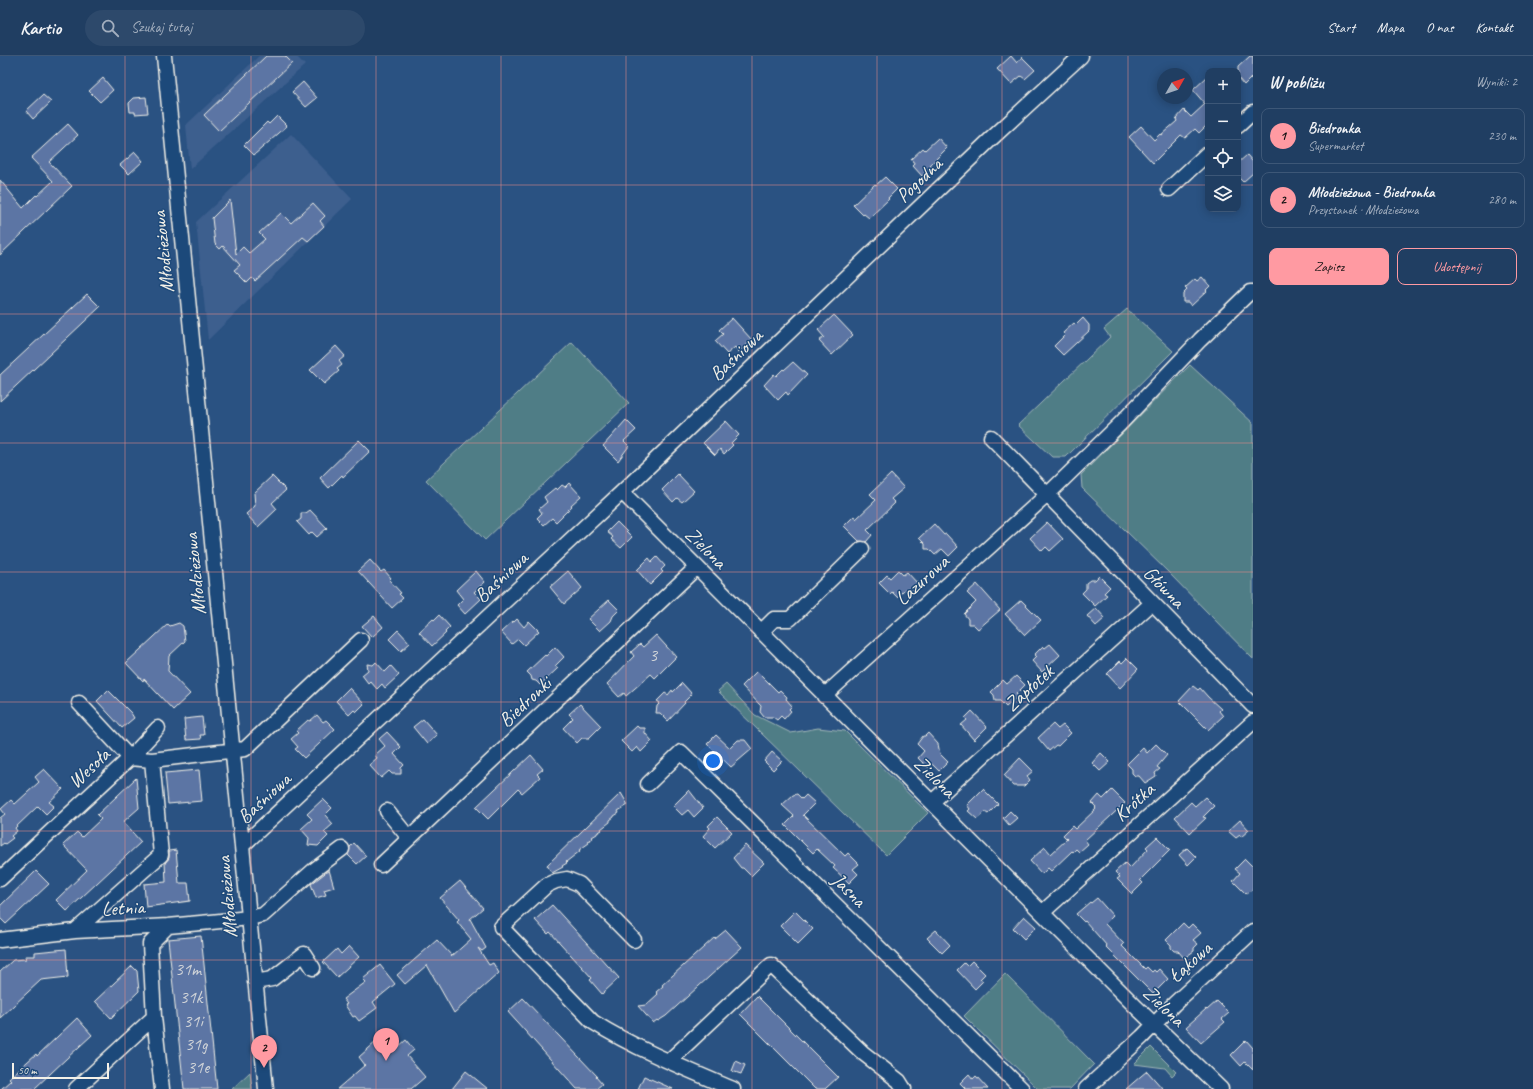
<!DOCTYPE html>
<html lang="pl">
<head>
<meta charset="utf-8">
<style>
  :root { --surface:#203e62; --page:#2d496b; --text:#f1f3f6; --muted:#a2aebe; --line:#3d5777; --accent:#ff9aa2 }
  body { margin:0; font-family:Caveat,sans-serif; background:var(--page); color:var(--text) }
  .controls { position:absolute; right:12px; top:12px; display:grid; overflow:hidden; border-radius:8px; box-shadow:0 2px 10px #0003 }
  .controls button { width:36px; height:36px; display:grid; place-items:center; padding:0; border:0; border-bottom:1px solid var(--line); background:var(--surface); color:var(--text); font:20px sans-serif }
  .compass { position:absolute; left:1157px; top:12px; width:36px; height:36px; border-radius:50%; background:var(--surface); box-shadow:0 2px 10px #0003; rotate:50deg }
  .scale { position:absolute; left:12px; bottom:10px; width:97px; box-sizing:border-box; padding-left:4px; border:2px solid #f4f1e8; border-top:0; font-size:11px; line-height:14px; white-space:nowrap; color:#f4f1e8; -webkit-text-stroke:3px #1f4a7a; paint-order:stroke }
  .you { position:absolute; left:713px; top:705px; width:14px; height:14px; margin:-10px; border:3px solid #fff; border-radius:50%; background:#1a73e8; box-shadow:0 0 0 6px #1a73e833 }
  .badge { display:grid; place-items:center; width:26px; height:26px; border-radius:50%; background:var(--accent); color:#111; font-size:13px; font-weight:700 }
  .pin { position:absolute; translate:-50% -33px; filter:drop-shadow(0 1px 2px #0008) }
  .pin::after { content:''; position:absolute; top:21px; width:14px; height:12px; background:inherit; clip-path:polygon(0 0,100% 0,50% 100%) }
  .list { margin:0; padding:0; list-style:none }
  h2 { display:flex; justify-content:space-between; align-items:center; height:52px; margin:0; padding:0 16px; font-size:17px }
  h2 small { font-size:13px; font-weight:400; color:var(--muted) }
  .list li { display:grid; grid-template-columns:26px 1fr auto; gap:12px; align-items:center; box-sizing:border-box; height:56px; margin:0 8px 8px; padding:0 8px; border:1px solid var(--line); border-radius:8px }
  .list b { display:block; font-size:15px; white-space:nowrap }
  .list p { margin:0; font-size:13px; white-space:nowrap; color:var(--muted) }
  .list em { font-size:13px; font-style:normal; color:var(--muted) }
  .actions { display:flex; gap:8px; padding:12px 16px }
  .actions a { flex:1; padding:9px 0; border:1px solid var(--accent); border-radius:8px; text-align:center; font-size:14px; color:var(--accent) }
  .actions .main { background:var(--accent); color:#111 }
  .icon { flex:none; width:22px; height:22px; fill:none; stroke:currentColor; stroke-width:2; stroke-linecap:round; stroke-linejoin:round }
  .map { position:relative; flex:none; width:1253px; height:1033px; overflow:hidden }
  header { display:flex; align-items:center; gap:24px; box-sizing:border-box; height:56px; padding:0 20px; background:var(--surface); border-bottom:1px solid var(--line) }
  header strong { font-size:19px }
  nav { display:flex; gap:22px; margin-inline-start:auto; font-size:14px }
  .search { width:280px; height:36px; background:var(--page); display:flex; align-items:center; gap:10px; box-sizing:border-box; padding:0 14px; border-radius:22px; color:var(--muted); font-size:15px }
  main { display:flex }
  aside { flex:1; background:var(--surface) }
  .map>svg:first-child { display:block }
  .built { fill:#3d5f8e }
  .green { fill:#4f7d86; stroke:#a2b7b7 }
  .building { fill:#5b75a4; stroke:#f4f1e8 }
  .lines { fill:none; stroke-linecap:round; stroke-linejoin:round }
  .minor-casing { stroke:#f4f1e8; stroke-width:17 }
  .minor { stroke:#1f4a7a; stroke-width:14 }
  .grid { fill:none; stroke:#e58c88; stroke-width:1; stroke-opacity:0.55 }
  .labels { text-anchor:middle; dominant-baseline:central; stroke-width:3; stroke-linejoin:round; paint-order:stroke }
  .number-label { font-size:18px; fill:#ced2d7 }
  .street-label { font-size:20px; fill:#f4f1e8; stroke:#1f4a7a }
</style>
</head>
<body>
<header>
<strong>Kartio</strong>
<div class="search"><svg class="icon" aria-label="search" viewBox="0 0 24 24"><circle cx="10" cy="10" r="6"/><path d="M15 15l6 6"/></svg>Szukaj tutaj</div>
<nav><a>Start</a><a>Mapa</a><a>O nas</a><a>Kontakt</a></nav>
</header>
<main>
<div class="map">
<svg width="1253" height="1033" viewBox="0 0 1253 1033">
  <rect width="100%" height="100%" fill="#2a5282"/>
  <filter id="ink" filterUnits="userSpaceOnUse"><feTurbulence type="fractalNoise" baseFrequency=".025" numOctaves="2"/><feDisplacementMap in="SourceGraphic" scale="8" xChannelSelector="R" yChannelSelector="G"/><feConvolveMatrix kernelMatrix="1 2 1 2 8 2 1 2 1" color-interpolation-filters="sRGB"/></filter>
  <g filter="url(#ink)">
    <path class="built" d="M259 0H296L305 9 190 113 186 69Z
      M291 78 352 143 208 284 196 166Z"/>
    <path class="green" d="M1127 253 1173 295 1066 401H1052L1018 369 1110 281 1104 273Z
      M572 286 629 347 485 484 426 424Z
      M1190 309 1253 367V603L1169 517 1082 432 1081 419Z
      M726 628 755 659 791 677 818 672 845 675 928 757 886 799 718 635Z
      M1005 918 1094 1008 1070 1033H1038L964 960Z
      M1151 991 1176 1016 1172 1020 1165 1012 1134 1008Z
      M250 1016 252 1033H232Z"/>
    <path class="building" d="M266 0H285L292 7 219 75 204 59Z
      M1011 0 1017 7 1022 1 1035 14 1025 23 1021 20 1011 28 997 13Z
      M1250 0H1253V20L1244 29 1238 22V11Z
      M1208 20V68L1199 77 1195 73 1185 82 1181 79 1153 107 1129 81 1141 70 1154 84 1160 78 1161 79 1177 65 1176 63 1184 54 1191 61 1205 48 1193 34Z
      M103 22 113 34 100 46 89 35Z
      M303 26 317 42 306 51 292 36Z
      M43 39 51 46 33 63 26 55Z
      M146 41 148 57 135 58V56H130L129 47 134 42Z
      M277 60 287 70 254 99 244 89 267 66 269 68Z
      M68 68 78 79 49 106 72 130 0 199V124L23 152 36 139 37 140 53 125 31 102Z
      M938 82 947 92 930 109 932 111 922 120 913 110 915 108 911 103 923 92 925 94Z
      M135 96 143 105 129 118 120 109Z
      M1247 99 1253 106V117L1243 126 1238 121V107Z
      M885 121 897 133 888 142 889 143 869 162 864 158 863 159 853 149 875 128 876 129Z
      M230 144 236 198 243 191 249 197 265 183 259 177 281 157 291 167 313 147 325 160 320 165 324 170 308 185 303 181 255 225 252 222 247 227 234 214 240 209 223 190 220 193 215 188 212 162Z
      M1202 221 1210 230 1206 234 1207 235 1191 250 1188 246H1183V238L1187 234 1185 232 1195 223 1197 225Z
      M87 238 100 251 0 345V319Z
      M834 259 853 279 832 299 819 285 824 281 818 274Z
      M732 262 752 284 739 296 735 291 727 298 715 285 723 278 719 274Z
      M1083 262 1089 269V275L1063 299 1054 290 1065 279 1063 277 1074 267 1076 269Z
      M336 290 345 300 339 305 342 309 337 313 339 315 324 328 310 314Z
      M793 306 807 319 788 339 786 336 778 344 764 329 774 318 776 320 783 313 784 314Z
      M626 364 636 374 624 385 629 390 618 405 603 390Z
      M726 365 739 379 731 387 733 389 724 398 720 393 715 399 703 387Z
      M359 384 370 395 343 421 342 419 329 432 320 422Z
      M678 418 694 435 682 446 677 442 673 446 662 434Z
      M891 418 904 432 891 443 895 447 867 474 872 479 866 486 859 485 844 470 854 460 856 463 876 444 870 438Z
      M272 420 286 434 272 447 277 453 258 471 246 458 255 450 254 437Z
      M569 427 581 440 571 449 572 450 556 466 552 462 544 469 537 462 542 457 539 453 547 446 544 441 555 432 557 434 562 429 565 431Z
      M310 454 327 472 317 481 312 476 309 479 297 466 301 463V457H306Z
      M617 466 632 481 621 492 611 483 613 481 607 476Z
      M1047 466 1063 483 1050 495 1046 491 1042 495 1030 482Z
      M934 468 944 479 946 478 958 491 949 500 942 493 935 499 929 493H925V488L919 482Z
      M657 501 665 510 661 514 663 516 650 529 637 514 649 502 652 506Z
      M370 504 381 516 384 514 391 522 389 524 401 537 399 538 403 542 392 552 358 515Z
      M898 514 903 519 907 516 918 528 909 537 905 533 897 541 892 536 890 538 879 527 887 519 890 522Z
      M476 515 485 526 474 536 481 543 465 558 457 549 463 543 456 534Z
      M568 515 582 532 564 548 550 531Z
      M1099 520 1110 531 1104 537 1107 539 1095 550 1082 537 1086 533V527L1090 524H1095Z
      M977 528 1000 554 978 573 973 568H968V563L964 558 976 546 967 537Z
      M609 544 619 554 613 560 611 565 600 575 588 563Z
      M1021 544 1041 564 1025 579 1005 558Z
      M1096 552 1105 562 1096 570 1087 560Z
      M439 559 450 571 445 576 446 577 432 590 419 576 433 563 434 564Z
      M374 560 383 571 372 581 362 570Z
      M517 563 524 571 529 565 539 575 524 589 518 583 512 588 501 576 513 565 514 566Z
      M179 567 183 570 185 585 169 600 168 615 190 638 173 654 144 623 143 625 126 607 168 568 170 570Z
      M398 574 410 587 401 595 389 583Z
      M656 579 676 601 655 622 651 618 626 640 624 637 619 641 607 628 634 600 631 596 640 588 643 591Z
      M1050 588 1060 599 1042 616 1032 605 1036 601 1034 599 1043 590 1045 592Z
      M555 591 564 601 555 610 558 612 540 629 536 625 532 624 531 620 527 616 545 599 546 600Z
      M1127 602 1138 613 1120 632 1107 618 1120 605 1122 607Z
      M376 606 385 616 391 610 399 619 385 632 382 628 377 633 370 625 368 627 362 619 368 614 367 608 373 609Z
      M757 615 778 636 780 634 787 641 786 643 792 650 789 653 791 655 784 663 781 660 777 664 773 661H764L760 656 761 650 742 630Z
      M1016 620 1025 629 1016 638 1018 640 1006 651 1000 645H995L994 639 991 636 1003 624 1007 628Z
      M682 627 692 638 684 646 685 647 668 665 660 657H656L657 650 660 647 657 645 665 637 668 639 672 634 673 636Z
      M1193 630 1198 634 1200 632 1208 641 1221 653 1219 655 1223 660 1208 674 1179 645Z
      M349 632 364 648 356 656 354 654 349 659 336 645Z
      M108 634 131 657 134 662 122 672 97 645Z
      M580 648 601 670 589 682H582L577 687 563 672 573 662 569 658Z
      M972 655 987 671 974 684 961 669 967 664 965 662Z
      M317 659 323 666 326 664 335 673 304 702 295 693 298 691 291 683 298 677 296 675 308 664 310 665Z
      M202 661 204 679H200L201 683 186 684 184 663Z
      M423 663 437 679 427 688 413 671Z
      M1053 668 1058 673 1063 669 1071 677 1058 690 1056 689 1049 695 1038 682Z
      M637 670 639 672H645V677L652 685 641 696 637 691 632 696 621 685Z
      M387 676 401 691 394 698 404 709 401 712V718H392L389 715 381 722 369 709 377 702 375 699 385 690 379 683Z
      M928 677 938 688 940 698 948 706 939 715 932 708 928 712 918 702 924 695 917 688 923 680H925Z
      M716 679 730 692 738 684H745L752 693 731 711 707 688Z
      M1156 688 1167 699 1157 711 1160 713 1155 717 1156 720 1145 727 1139 720H1135L1132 717V713L1127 708 1143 692 1147 697Z
      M772 696 782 705 773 714 764 705Z
      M1101 697 1110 706 1100 715 1092 707Z
      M531 699 543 713 537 718 540 721 522 737 518 733 488 763 476 751Z
      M1020 702 1033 715 1027 720 1030 724 1024 730H1014L1004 719Z
      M44 713 63 733 49 746 54 750 46 758 38 750 15 772 17 775 11 780 13 782 5 788 4 787 0 790V762L5 758 1 753 11 744 15 748 39 726 35 721Z
      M199 714 202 745 168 748 165 717Z
      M136 722 139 752 123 766 141 786 67 855 56 844 87 814 63 789 77 776 82 781 101 763 97 759Z
      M983 733 998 748 988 758 985 756 977 763 968 755 970 753 967 749Z
      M689 734 703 752 694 761 688 754 682 759 673 750Z
      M1112 734 1125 747 1085 784 1088 788 1079 796 1076 793 1073 796 1072 795 1051 815 1048 812 1042 818 1030 805 1045 791 1051 798 1067 783 1063 779 1072 770 1075 773 1096 753 1095 752 1096 751 1092 747 1099 739 1103 743Z
      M621 737 628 749 618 755 619 757 614 760V761L610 764V766L601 773 602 774 597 777V778L592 781 593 782 588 785 589 787 579 794 580 795 566 806 567 807 562 810 563 811 552 817 547 809Z
      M797 738 802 743 806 739 815 747 803 759 845 800 848 797 859 808 853 813 858 818 849 827 833 812 835 810 817 793 813 797 785 769 794 760 782 749 793 739Z
      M1205 741 1214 750 1203 761 1206 762 1190 777 1175 761 1191 746 1195 750Z
      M323 743 332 752 325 759 333 768 324 776 328 780 318 790 308 789 309 782 301 773 312 763 307 758Z
      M1010 755 1017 762 1009 769 1003 762Z
      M717 761 732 776 715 792 703 780 710 772 708 770Z
      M1240 764 1249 774 1241 781 1240 779 1236 782 1228 775Z
      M1157 781 1170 794 1140 824 1143 827 1132 838 1117 823 1120 821 1115 816 1125 807 1130 812 1148 793 1146 791Z
      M354 787 366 800 357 808 348 799 350 791Z
      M745 789 764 807 751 820 743 812H741L733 802Z
      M1187 792 1196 801 1188 809 1179 799Z
      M176 794 179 827H188L190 845 146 851 144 828 166 826 165 807 169 802V795Z
      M1245 803 1253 811V833L1246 838 1233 825 1240 817 1235 813Z
      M329 814 334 831 324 834 326 839 316 842 311 828Z
      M36 815 49 828 6 868 0 862V850Z
      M460 825 483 852 470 863 486 892 482 895 478 892 489 909 493 907 499 917 454 957 427 909 405 928 397 919 437 884 452 900 471 883 457 866 459 864 440 842Z
      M1097 842 1113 860 1105 868 1124 888 1122 890 1145 913 1147 911 1152 916 1154 914 1156 916 1159 913 1168 923 1153 938 1106 891 1107 890 1085 865 1084 866 1076 858 1090 846 1091 847Z
      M552 849 619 922 602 938 590 924 592 922 550 876 548 878 535 864Z
      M795 855 813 873 798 888 780 870Z
      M1024 860 1036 871 1024 883 1013 872Z
      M1183 867 1188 872 1192 868 1201 877 1193 884 1198 888 1194 892V895L1184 902 1178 895H1174L1171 892V889L1166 884Z
      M726 874 742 891 666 960 658 965 657 964 653 967 638 950 646 949 658 938 656 936 663 930 662 929 714 882 715 883Z
      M936 874 950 889 942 897 927 882Z
      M201 880 217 1033H184L168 883Z
      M349 890 359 901 337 921 323 906 337 893 341 898Z
      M66 893 68 921 41 924 0 962V916L13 904 26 903 25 900H35V896Z
      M972 905 985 918 980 923 983 925 975 933 957 914 964 907 967 910Z
      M380 909 395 928 373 946 377 952 359 965 355 960 353 961 345 949 347 948 343 943 366 926 363 923Z
      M132 910 137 915 139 935 111 962 95 945Z
      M757 940 838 1021 825 1033H815L740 958Z
      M523 942 597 1020 596 1021 602 1028 596 1033H577L508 956Z
      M1217 945 1229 957 1222 963 1225 966 1201 987 1186 971 1206 953 1207 954Z
      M77 962 92 979 67 1002 34 1033H1L11 1024 9 1022 36 998 37 1000Z
      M386 977 398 991 406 984 414 994 407 1000 425 1021 411 1033H337L365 1009 359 1001Z
      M1246 984 1253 992V1014L1245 1006 1241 1010 1231 999Z
      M736 1005 745 1009 741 1018 732 1015Z
      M466 1015 488 1033H452Z
      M1147 1015 1163 1033H1126L1141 1020Z
      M969 1018 973 1023 976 1020 988 1033H964L965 1032 960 1027Z
      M644 1020 673 1033H638Z"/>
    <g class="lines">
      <defs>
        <path id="minor" d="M164 0 266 1033
          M1238 70 1253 56
          M1169 133 1208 97
          M991 381 1253 650
          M622 436 1135 950 1221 1033
          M761 576 774 563H790L862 493
          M824 640 1047 439 1120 368 1200 284 1250 236H1253
          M79 647 130 702 158 672
          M648 728 681 696 1022 1033
          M932 746 1152 547
          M387 755 409 782
          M242 790 622 436 991 83 1081 0
          M381 809 697 511
          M0 823 130 702 152 704 245 693 361 584
          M1043 856 1253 666
          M75 875 161 799 152 704
          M0 884 75 875 168 870 211 866 249 862 263 859 314 814 342 793
          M634 884 579 828 567 823 556 825 547 829 501 871 593 966C636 993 686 1013 733 1033
          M255 926 272 923 304 898 313 912
          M154 961 162 1033
          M669 1005 771 909 863 997 899 1025 904 1033
          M76 1033 154 961 150 888 168 870
          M1086 1033 1142 981 1174 948 1253 875"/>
      </defs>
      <use href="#minor" class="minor-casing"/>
      <use href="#minor" class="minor"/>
    </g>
  </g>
  <path class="grid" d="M125 0V1033M251 0V1033M376 0V1033M501 0V1033M626 0V1033M752 0V1033M877 0V1033M1002 0V1033M1128 0V1033M0 129H1208M1238 129H1253M0 258H1253M0 387H1253M0 516H1253M0 646H1253M0 775H1253M0 904H1253"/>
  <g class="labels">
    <g class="number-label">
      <text x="653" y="599">3</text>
      <text x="188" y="913">31m</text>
      <text x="191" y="941">31k</text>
      <text x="193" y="965">31i</text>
      <text x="196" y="988">31g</text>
      <text x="198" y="1011">31e</text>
    </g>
    <g class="street-label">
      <text transform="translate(919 124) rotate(-44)">Pogodna</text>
      <text transform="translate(163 196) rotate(-96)">Młodzieżowa</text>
      <text transform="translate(736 299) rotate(-44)">Baśniowa</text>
      <text transform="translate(706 492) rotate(45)">Zielona</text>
      <text transform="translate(195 518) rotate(-96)">Młodzieżowa</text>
      <text transform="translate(501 521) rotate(-43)">Baśniowa</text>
      <text transform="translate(922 524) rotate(-42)">Lazurowa</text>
      <text transform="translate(1164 531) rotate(46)">Główna</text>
      <text transform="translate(1029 632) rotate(-42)">Zapłotek</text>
      <text transform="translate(525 646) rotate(-43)">Biedronki</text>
      <text transform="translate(89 712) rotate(-43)">Wesoła</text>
      <text transform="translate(935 721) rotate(45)">Zielona</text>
      <text transform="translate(264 742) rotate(-43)">Baśniowa</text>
      <text transform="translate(1134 746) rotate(-42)">Krótka</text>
      <text transform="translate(849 834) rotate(45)">Jasna</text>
      <text transform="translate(227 841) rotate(-95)">Młodzieżowa</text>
      <text transform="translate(123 852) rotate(-3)">Letnia</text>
      <text transform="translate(1190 906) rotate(-42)">Łąkowa</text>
      <text transform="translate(1164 950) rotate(44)">Zielona</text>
    </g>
  </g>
</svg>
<div class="controls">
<button>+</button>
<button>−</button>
<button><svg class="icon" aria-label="locate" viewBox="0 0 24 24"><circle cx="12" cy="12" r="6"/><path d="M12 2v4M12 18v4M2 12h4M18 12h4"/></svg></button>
<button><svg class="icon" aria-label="layers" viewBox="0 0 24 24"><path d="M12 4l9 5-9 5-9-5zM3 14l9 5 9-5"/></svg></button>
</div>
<svg class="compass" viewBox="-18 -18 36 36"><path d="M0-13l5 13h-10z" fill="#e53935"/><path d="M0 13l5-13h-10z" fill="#a2aebe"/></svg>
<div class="scale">50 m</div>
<div class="you"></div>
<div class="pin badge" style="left:386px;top:1005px">1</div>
<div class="pin badge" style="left:264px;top:1012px">2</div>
</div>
<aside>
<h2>W pobliżu<small>Wyniki: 2</small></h2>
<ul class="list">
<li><span class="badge">1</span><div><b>Biedronka</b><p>Supermarket</p></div><em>230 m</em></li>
<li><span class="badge">2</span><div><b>Młodzieżowa - Biedronka</b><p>Przystanek · Młodzieżowa</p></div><em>280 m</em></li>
</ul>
<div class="actions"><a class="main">Zapisz</a><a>Udostępnij</a></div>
</aside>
</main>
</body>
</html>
